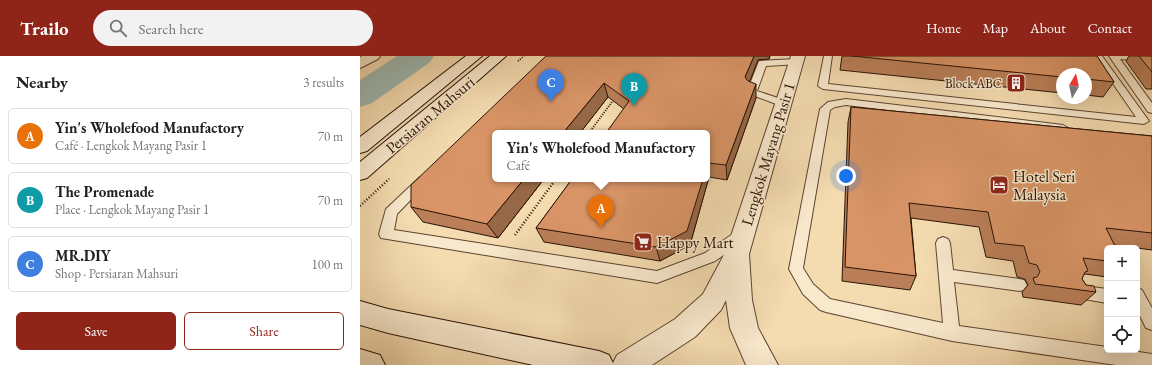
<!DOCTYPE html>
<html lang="en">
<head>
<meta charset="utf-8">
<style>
  :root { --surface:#fff; --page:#f2f2f2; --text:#202124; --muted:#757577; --line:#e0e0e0; --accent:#8f2418 }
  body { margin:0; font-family:"EB Garamond",serif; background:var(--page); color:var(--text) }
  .controls { position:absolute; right:12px; bottom:12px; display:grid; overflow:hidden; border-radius:6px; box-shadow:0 4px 16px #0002 }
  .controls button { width:36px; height:36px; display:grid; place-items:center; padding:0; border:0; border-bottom:1px solid var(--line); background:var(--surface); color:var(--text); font:20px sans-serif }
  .compass { position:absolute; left:696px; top:12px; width:36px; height:36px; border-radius:50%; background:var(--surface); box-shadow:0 4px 16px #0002; rotate:9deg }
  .you { position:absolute; left:486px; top:120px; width:14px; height:14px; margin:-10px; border:3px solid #fff; border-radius:50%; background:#1a73e8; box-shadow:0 0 0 6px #1a73e833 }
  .badge { display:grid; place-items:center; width:26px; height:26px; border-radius:50%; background:var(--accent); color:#fff; font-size:13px; font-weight:700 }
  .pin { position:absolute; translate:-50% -33px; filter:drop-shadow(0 1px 2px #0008) }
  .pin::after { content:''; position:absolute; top:21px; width:14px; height:12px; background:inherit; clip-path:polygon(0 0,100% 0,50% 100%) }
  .popup { position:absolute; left:132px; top:74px; width:218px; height:52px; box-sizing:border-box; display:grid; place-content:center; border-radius:6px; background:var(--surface); filter:drop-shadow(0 1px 3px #0005); font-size:13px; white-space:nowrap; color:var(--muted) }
  .popup b { font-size:15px; color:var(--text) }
  .popup::after { content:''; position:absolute; left:50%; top:100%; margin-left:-8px; border:8px solid transparent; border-top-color:var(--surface) }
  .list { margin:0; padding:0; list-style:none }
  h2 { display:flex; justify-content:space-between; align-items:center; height:52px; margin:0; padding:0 16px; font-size:17px }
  h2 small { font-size:13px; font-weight:400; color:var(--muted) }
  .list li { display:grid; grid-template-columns:26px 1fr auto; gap:12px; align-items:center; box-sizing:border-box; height:56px; margin:0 8px 8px; padding:0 8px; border:1px solid var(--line); border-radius:6px }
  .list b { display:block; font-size:15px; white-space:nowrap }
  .list p { margin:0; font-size:13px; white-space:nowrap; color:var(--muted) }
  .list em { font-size:13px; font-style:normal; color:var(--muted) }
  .actions { display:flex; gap:8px; padding:12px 16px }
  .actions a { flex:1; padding:9px 0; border:1px solid var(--accent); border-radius:6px; text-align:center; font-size:14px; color:var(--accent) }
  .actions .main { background:var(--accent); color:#fff }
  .icon { flex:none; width:22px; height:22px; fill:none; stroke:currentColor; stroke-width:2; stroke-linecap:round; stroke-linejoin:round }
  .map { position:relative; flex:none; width:792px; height:309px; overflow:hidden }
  header { display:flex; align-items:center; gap:24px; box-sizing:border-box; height:56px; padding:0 20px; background:var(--accent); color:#fff }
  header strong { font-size:19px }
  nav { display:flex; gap:22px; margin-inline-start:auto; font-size:14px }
  .search { width:280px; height:36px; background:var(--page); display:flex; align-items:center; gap:10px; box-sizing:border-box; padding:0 14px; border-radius:22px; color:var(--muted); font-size:15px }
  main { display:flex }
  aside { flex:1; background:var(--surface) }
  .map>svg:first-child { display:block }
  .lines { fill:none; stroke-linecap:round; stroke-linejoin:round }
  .river { fill:#9dbab2; fill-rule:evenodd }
  .lane-casing { stroke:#5c4430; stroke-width:2 }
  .street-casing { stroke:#5c4430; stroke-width:2 }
  .secondary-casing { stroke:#291205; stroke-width:2 }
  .path-far1 { stroke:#291205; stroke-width:2; stroke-dasharray:1 1.5; stroke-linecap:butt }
  .path { stroke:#291205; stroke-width:2.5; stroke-dasharray:1 2; stroke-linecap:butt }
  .lane { fill:#f8e8cc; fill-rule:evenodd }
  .street { fill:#f8e8cc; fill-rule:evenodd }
  .secondary { fill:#f8e8cc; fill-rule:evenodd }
  .wall { fill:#ba7f58; stroke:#291205 }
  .shaded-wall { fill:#976847; stroke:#291205 }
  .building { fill:#d89466; stroke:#291205 }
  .labels { text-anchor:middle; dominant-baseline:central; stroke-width:3; stroke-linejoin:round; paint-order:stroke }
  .far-poi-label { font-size:13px; fill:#291205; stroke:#f8e8cc; text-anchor:end }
  .street-label { font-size:16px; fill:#291205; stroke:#f8e8cc }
  .poi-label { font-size:16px; fill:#291205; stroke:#f8e8cc; text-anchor:start }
</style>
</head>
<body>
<header>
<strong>Trailo</strong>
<div class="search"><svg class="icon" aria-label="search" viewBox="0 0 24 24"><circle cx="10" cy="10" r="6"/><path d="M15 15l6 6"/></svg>Search here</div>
<nav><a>Home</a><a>Map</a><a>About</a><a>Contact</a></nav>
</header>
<main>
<aside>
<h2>Nearby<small>3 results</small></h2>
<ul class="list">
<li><span class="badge" style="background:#e8710a">A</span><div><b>Yin's Wholefood Manufactory</b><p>Café · Lengkok Mayang Pasir 1</p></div><em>70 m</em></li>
<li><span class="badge" style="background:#0f9aa8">B</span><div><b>The Promenade</b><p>Place · Lengkok Mayang Pasir 1</p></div><em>70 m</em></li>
<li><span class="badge" style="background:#3f7fe0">C</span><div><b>MR.DIY</b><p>Shop · Persiaran Mahsuri</p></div><em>100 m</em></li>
</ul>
<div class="actions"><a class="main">Save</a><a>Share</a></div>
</aside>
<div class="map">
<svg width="792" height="309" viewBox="0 0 792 309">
  <rect width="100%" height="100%" fill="#f4dbb0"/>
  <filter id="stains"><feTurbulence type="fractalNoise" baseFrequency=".005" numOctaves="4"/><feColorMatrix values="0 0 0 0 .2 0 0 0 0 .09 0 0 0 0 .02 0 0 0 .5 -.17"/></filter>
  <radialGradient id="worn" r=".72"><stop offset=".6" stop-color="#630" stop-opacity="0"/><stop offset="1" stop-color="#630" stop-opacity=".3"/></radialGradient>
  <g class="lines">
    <path class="river" d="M37 0H74L69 7 12 47 0 51V24Z"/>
    <defs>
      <path id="lane" d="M464 0H472L468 28 776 61 734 0H742L789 65 784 68 463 33 458 30Z
        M749 0H792V6L760 3 792 47V57L788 56Z
        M436 3 439 4V8L406 10 397 35 427 45 428 47 427 49H419L389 38 387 36 399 5Z
        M486 43 703 69 708 72 703 75 486 49 475 51 470 54 443 212 453 228 470 243 583 267 576 187 578 183 583 181 588 183 590 187 593 214 659 223 664 224 667 229 664 234 659 235 594 226 599 270 747 291V294H766L792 298V309H756L592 285 466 256 460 254 443 238 429 213 460 53 468 46Z
        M64 120 68 121 70 124 37 158 34 174 297 215 345 197 377 175 382 174 387 175 389 179 387 183 355 205 297 227 21 182 19 178 26 153 60 121Z
        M717 229 747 233V247L712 241 709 236 712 231Z
        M777 232 782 234 792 252V274L786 272 777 254Z"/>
      <path id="street" d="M2 0H20L18 3 0 12V1Z
        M431 0H445L389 198 392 244 398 272 418 309H386L370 272 366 244 361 254 335 281 292 309H252L257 299 315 263 343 238 366 195Z"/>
      <path id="secondary" d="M106 0H122L7 95 0 97V81Z
        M130 0H146L7 122 0 124V106Z
        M0 245 28 253 239 295 249 299 254 309H173L28 277 0 269Z
        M0 293 20 299 25 309H0Z"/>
    </defs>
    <use href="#lane" class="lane-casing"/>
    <use href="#street" class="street-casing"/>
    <use href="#secondary" class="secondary-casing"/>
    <path class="path-far1" d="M158 5 164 0
      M229 77 254 43"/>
    <path class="path" d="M0 150 29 123
      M155 179 196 123"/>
    <use href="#lane" class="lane"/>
    <use href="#street" class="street"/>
    <use href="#secondary" class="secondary"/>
  </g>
  <path class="wall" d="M186 0H410L409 3 398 4 389 26 396 42 367 124 349 121 330 189 300 205 184 186 176 172 264 53 248 41 138 182 63 166 51 151Z
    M482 0H737L754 26 743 41 726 39V18H702V37L480 14Z
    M769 0H792V33H786L766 5Z
    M491 51 792 80V194L754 189 747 192V221L725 218 723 219 722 223 726 229 736 236 721 249 663 241 662 236 668 229 665 223 657 221 653 205 626 201 619 171 551 162 556 220 550 234 482 225 488 66Z"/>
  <path class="shaded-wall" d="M394 0H410L409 3 398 4 386 35 385 21Z
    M244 27 248 41 220 77H203Z
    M396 28V42L367 124 366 109Z
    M348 107 349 121 330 189 300 205 296 191 343 123H347V109Z
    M164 123H184L138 182 127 168Z"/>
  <path class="building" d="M186 0H394L385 21 388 25 396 28 366 109 348 107 347 109V77H246L269 45 244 27 203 77H135V123H164L127 168 51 151V129Z
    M492 0H737L754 26 726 23V18H702V21Z
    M779 0H792V16Z
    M491 51 792 80V177L746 172 756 192H747V205L723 202 728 215 725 216 722 223 726 229 734 230 736 236 675 228 673 222 677 221 680 216 677 209 669 207 664 190 635 187 628 156 549 147 556 220 485 211Z
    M212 123H343L327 175 296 191 176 172Z"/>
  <defs>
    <symbol id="building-square" viewBox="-11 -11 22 22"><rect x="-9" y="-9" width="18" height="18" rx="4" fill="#8f2418" stroke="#f8e8cc"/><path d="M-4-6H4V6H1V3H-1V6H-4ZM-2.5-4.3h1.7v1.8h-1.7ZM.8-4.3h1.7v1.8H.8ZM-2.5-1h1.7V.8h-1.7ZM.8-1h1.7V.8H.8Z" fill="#fff"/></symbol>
    <symbol id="hotel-square" viewBox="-11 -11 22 22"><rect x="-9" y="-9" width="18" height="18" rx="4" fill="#8f2418" stroke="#f8e8cc"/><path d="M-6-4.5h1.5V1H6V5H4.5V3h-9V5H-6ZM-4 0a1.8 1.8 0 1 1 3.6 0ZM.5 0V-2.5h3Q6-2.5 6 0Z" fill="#fff"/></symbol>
    <symbol id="supermarket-square" viewBox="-11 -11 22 22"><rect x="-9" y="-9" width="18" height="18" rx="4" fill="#8f2418" stroke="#f8e8cc"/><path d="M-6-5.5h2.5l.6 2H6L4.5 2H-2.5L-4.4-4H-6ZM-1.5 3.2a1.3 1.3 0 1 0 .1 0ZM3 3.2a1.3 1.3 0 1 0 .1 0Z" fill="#fff"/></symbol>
  </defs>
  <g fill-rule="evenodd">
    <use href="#building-square" x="645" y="16" width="22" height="22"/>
    <use href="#hotel-square" x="628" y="118" width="22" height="22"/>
    <use href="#supermarket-square" x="272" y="175" width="22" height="22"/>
  </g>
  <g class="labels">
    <g class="far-poi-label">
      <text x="642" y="27">Block ABC</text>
    </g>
    <g class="street-label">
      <text transform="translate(70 59) rotate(-40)">Persiaran Mahsuri</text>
      <text transform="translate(408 98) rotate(-73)">Lengkok Mayang Pasir 1</text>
    </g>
    <g class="poi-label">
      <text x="653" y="120">Hotel Seri<tspan x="653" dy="18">Malaysia</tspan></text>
      <text x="297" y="186">Happy Mart</text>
    </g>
  </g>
  <rect width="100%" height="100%" filter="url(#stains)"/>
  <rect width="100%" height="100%" fill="url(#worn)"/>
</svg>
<div class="controls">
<button>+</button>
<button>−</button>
<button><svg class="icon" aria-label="locate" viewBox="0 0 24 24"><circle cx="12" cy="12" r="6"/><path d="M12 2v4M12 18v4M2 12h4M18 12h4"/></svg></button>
</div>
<svg class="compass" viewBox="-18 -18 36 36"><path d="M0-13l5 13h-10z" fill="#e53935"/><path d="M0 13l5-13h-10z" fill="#757577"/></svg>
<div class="you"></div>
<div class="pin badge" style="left:241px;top:172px;background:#e8710a">A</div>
<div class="popup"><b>Yin's Wholefood Manufactory</b>Café</div>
<div class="pin badge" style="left:274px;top:50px;background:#0f9aa8">B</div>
<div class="pin badge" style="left:191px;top:46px;background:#3f7fe0">C</div>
</div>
</main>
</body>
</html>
